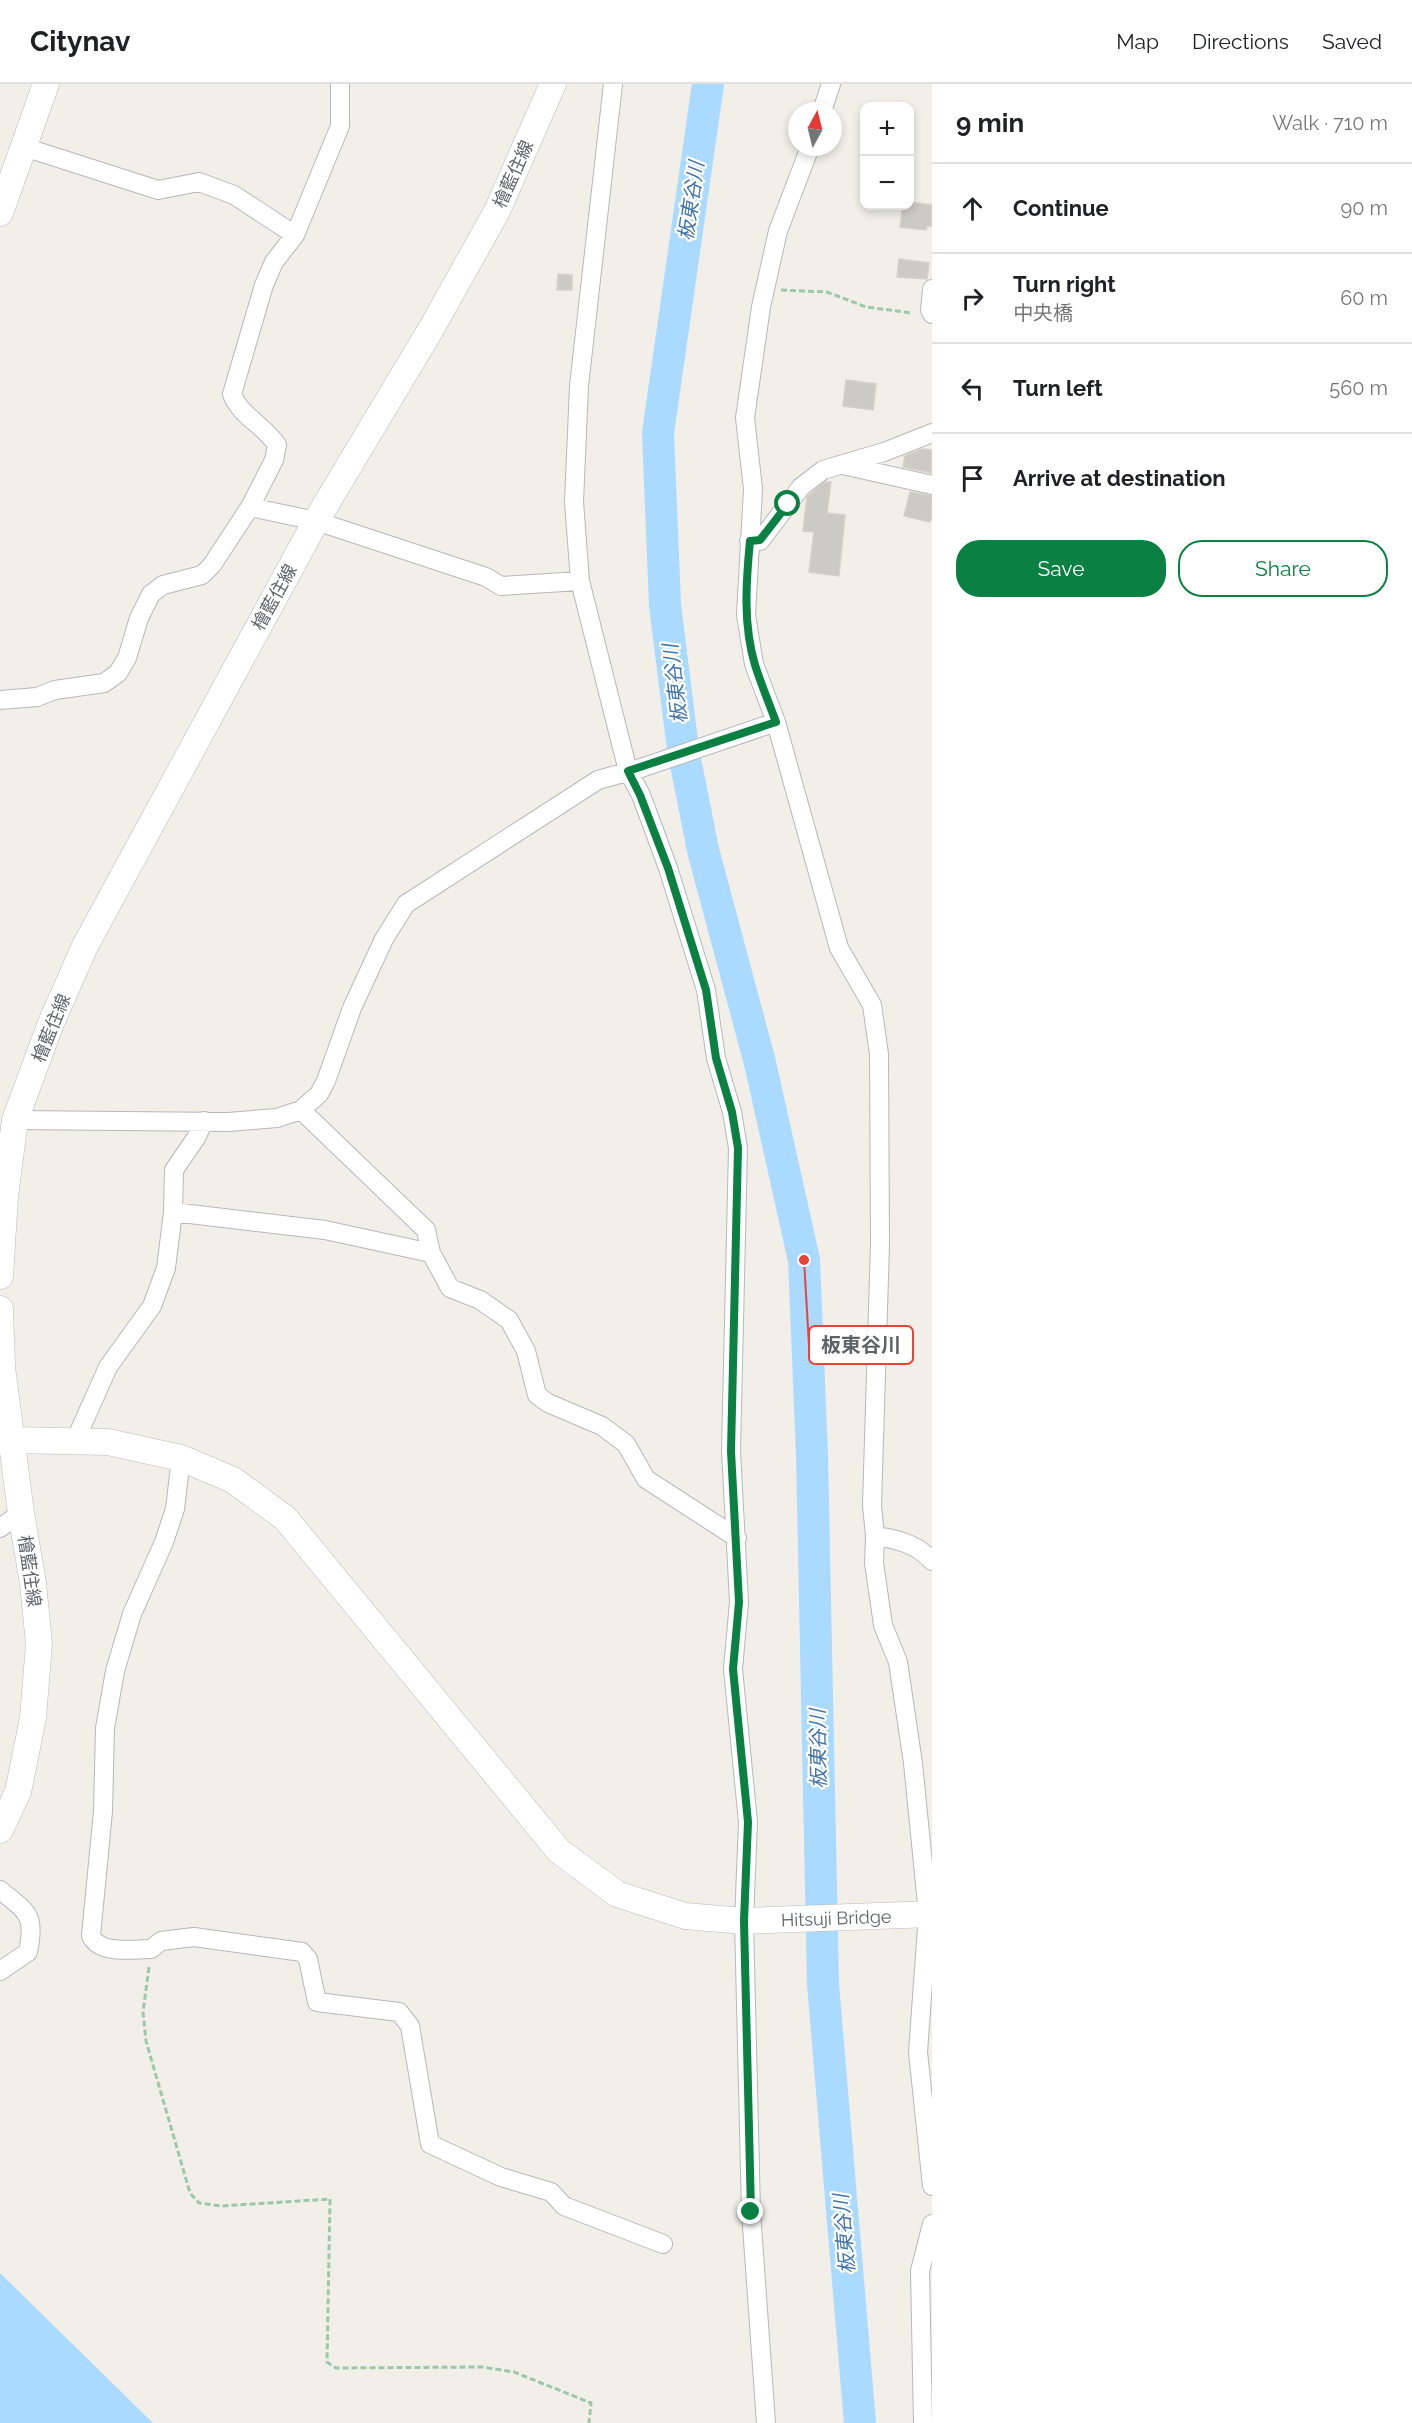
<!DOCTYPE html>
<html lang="en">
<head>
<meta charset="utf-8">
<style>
  :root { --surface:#fff; --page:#f6f6f6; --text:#202124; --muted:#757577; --line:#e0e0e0; --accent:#0b8043 }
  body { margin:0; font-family:Raleway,"Noto Sans JP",sans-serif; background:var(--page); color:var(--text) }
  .controls { position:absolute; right:18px; top:18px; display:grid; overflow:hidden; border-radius:12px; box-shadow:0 3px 9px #0003 }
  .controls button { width:54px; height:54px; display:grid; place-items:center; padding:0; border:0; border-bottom:2px solid var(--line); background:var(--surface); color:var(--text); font:30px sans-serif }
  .compass { position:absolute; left:788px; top:18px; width:54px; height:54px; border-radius:50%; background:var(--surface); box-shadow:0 3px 9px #0003; rotate:7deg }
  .stop { position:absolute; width:18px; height:18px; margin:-14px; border:4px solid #0b8043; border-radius:50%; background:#fff }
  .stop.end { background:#0b8043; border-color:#fff; box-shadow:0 2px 6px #0008 }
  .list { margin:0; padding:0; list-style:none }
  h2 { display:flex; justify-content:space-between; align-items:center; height:78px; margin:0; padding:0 24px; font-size:26px }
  h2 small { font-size:20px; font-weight:400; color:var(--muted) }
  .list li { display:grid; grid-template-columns:39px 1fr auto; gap:18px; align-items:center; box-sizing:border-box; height:90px; padding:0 24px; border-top:2px solid var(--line) }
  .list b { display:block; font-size:22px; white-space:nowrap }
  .list p { margin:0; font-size:20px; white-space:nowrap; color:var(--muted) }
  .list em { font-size:20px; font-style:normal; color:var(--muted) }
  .actions { display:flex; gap:12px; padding:18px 24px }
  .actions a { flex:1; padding:14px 0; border:2px solid var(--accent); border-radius:24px; text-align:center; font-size:21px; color:var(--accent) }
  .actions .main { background:var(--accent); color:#fff }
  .icon { flex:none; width:33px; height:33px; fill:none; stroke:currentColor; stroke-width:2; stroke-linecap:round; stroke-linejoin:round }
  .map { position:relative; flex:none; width:932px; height:2339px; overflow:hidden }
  header { display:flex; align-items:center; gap:36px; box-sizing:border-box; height:84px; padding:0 30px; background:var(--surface); border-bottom:2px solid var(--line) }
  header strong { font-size:28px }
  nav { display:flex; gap:33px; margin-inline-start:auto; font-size:21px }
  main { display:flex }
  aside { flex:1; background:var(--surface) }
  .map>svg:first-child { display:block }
  .water { fill:#aadaff }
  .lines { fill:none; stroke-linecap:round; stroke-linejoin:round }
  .river { stroke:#aadaff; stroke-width:32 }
  .building { fill:#cccac5; stroke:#d6d1c6; stroke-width:1.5 }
  .street-casing { stroke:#b5b8bc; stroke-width:20 }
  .secondary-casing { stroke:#b6babf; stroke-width:27 }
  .path { stroke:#9cc7a9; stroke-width:3; stroke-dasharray:6 3; stroke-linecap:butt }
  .street { stroke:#fff; stroke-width:18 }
  .secondary { stroke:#fff; stroke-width:26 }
  .route { stroke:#0b8043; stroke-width:8 }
  .labels { text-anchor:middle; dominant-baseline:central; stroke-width:4.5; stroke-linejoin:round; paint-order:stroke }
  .street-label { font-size:18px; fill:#5f6368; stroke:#fff }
  .water-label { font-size:20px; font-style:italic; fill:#4174aa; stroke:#fff }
  .leader { fill:none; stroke:#ea4335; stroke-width:2 }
  .callout-dot { fill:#ea4335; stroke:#fff; stroke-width:2 }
  .callout { fill:#fff; stroke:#ea4335; stroke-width:2 }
  .callout-label { font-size:20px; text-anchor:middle; font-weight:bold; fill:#5f6368 }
</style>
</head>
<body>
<header>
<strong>Citynav</strong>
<nav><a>Map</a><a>Directions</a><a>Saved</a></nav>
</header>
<main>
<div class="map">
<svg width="932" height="2339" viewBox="0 0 932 2339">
  <rect width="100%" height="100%" fill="#f1efe8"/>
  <path class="water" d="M0 2189 153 2339H0Z"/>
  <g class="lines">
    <path class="river" d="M708 0 658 349 665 521 683 665 703 766 760 979 804 1176 812 1371 823 1900 860 2339"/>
  </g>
  <path class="building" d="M909 118 932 121V142H927L926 146 900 143 903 122H909Z
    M899 175 929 179 927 195 897 193Z
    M558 190 572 191V206H557Z
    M846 296 876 300 873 326 843 322Z
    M922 365 932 366V389L903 383 905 372Z
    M825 398H831L827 429 845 431 839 492 809 488 814 448 803 447 807 413Z
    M910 408 932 412V435L929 438 904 432Z"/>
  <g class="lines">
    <defs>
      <path id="street" d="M613 0 579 302 574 418 580 497 628 687 641 711 668 784 706 906 716 974 732 1028 738 1064 731 1367 739 1518 733 1585 748 1738 744 1837 751 2128 766 2339
        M822 27 831 0
        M24 63 158 106 199 98 234 111 295 151
        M810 63 778 147 761 223 745 334 753 405 746 531 754 580 776 638 839 864 872 921 879 970 880 1160 872 1421 875 1452 874 1479 883 1541 898 1578 913 1679 928 1830 918 1968 932 2102
        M932 205 930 226 932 230
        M843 381 932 401
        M250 423 316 437 486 493 501 502 580 497
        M749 457H760L801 403 823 386 884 368 932 349
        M0 616 37 613 55 606 104 599 118 589 127 574 139 534 151 510 163 501 202 491 212 481 250 423 274 376 277 361C264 341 240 332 232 310L264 201 274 178 295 151 340 42V0
        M301 1026 426 1146 431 1169
        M15 1036 228 1038 277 1034 301 1026 319 1010 326 997 352 924 384 855 406 820 598 696 641 684 776 638
        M173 1128 325 1146 431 1169 450 1204 480 1216 509 1236 526 1267 537 1311 548 1319 602 1342 626 1360 646 1395 737 1454
        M75 1357 108 1283 152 1222 166 1184 173 1128 174 1086 196 1054 204 1037
        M181 1374 175 1425 164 1458 132 1530 115 1587 105 1644 103 1727 91 1852C100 1871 133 1865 151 1865L161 1857 194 1853 302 1868 308 1875 317 1918 399 1928 410 1942 430 2060 501 2093 551 2108 564 2122 663 2160
        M0 1444 21 1429
        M875 1452C897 1455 917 1460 932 1477
        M0 1806C27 1828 36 1830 28 1868L0 1887
        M923 2339 920 2187 932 2140"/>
      <g id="secondary">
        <path d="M0 129 46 0"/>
        <path d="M0 1192 5 1112 15 1036 51 939 85 862 316 437 431 245 497 127 553 0"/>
        <path d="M0 1225 2 1283 21 1429 33 1499 39 1560 33 1634 18 1708 0 1746"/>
        <path id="s1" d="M12 1356 108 1358 181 1374 233 1396 285 1434 559 1767 617 1810 685 1832 744 1837 932 1830"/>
      </g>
    </defs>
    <use href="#street" class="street-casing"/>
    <use href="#secondary" class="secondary-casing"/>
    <path class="path" d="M781 206 827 208 866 223 912 229
      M149 1883 143 1928 146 1957 190 2109 199 2119 221 2122 330 2115 327 2278 336 2284 482 2283 514 2288 591 2319 589 2339"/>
    <use href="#street" class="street"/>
    <use href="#secondary" class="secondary"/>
  </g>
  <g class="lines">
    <path class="route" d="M751 2128 744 1837 748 1738 733 1585 739 1518 731 1367 738 1064 732 1028 716 974 706 906 668 784 640 711 628 687 776 638C769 619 761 600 755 581 743 541 746 498 750 457L760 456 788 420"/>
  </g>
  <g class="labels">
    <g class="street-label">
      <text transform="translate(513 90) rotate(-66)">檜藍住線</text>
      <text transform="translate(274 513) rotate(-61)">檜藍住線</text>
      <text transform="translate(51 944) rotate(-68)">檜藍住線</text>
      <text transform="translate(30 1487) rotate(82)">檜藍住線</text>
      <text stroke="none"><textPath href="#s1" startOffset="1018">Hitsuji Bridge</textPath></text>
    </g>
    <g class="water-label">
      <text transform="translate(691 117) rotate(-82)">板東谷川</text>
      <text transform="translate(675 600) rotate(-97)">板東谷川</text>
      <text transform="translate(818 1665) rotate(-91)">板東谷川</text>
      <text transform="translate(844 2150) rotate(-95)">板東谷川</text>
    </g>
  </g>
  <path class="leader" d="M804 1176L809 1261"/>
  <circle class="callout-dot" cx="804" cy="1176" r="6"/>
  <rect class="callout" x="809" y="1242" width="104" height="38" rx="6"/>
  <g class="callout-label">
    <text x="861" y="1268">板東谷川</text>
  </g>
</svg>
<div class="controls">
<button>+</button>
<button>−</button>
</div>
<svg class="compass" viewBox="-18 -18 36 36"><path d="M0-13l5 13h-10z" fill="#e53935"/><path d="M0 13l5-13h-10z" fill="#757577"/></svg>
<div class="stop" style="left:788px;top:420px"></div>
<div class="stop end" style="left:751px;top:2128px"></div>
</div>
<aside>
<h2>9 min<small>Walk · 710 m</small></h2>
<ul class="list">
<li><svg class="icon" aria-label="ahead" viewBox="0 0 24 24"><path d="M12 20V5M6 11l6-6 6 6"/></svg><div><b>Continue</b></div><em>90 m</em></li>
<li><svg class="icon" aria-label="right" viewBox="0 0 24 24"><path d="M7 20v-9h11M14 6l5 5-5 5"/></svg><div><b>Turn right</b><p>中央橋</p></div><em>60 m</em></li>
<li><svg class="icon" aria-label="left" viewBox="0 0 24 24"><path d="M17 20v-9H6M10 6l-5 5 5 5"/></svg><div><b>Turn left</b></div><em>560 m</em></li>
<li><svg class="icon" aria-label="arrive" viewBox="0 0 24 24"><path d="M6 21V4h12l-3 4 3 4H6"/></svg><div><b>Arrive at destination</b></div></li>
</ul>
<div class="actions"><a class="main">Save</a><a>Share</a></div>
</aside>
</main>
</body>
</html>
